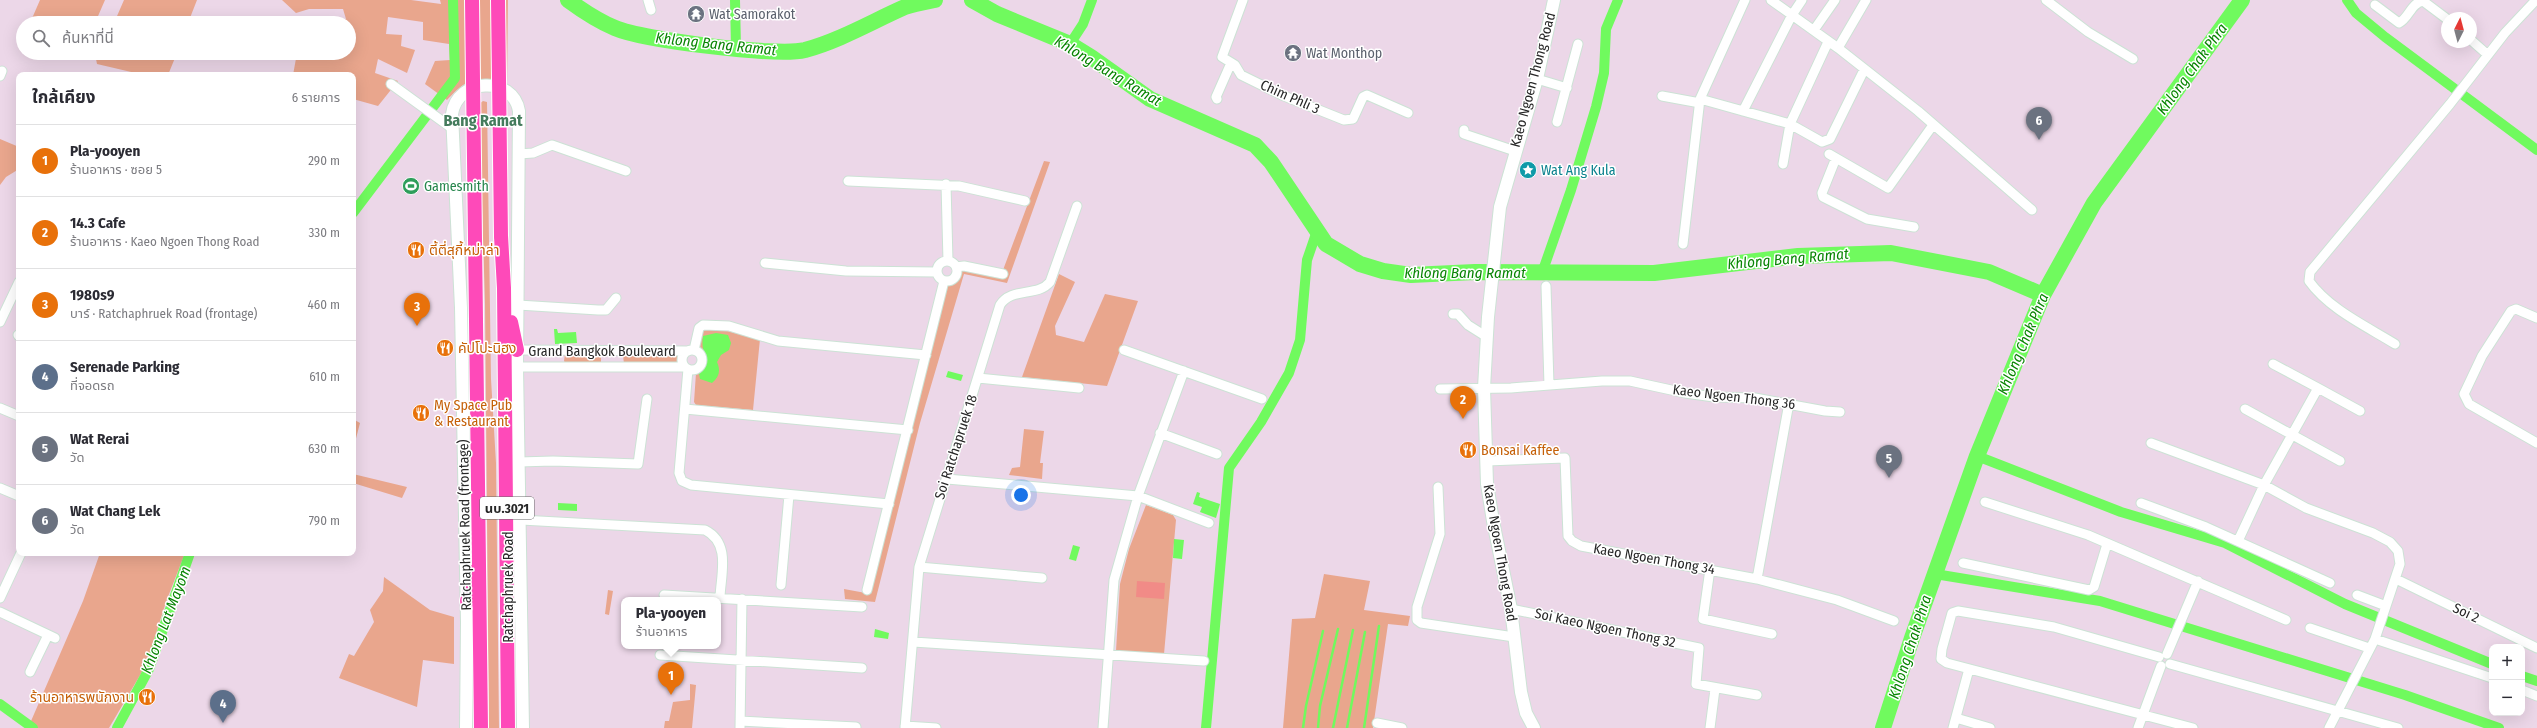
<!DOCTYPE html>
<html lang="th">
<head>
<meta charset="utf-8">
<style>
  :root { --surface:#fff; --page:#f7f7f7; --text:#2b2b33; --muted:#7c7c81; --line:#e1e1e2; --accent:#2d8a5a }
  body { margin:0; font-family:"Fira Sans Condensed","Noto Sans Thai",sans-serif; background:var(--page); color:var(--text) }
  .controls { position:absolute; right:12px; bottom:12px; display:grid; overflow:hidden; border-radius:8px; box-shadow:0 4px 16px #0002 }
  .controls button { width:36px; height:36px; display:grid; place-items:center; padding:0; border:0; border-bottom:1px solid var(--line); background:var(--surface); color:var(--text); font:20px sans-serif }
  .compass { position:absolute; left:2441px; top:12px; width:36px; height:36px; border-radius:50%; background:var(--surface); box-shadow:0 4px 16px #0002; rotate:6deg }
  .you { position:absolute; left:1021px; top:495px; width:14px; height:14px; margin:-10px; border:3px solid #fff; border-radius:50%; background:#1a73e8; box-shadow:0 0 0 6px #1a73e833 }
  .badge { display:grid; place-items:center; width:26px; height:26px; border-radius:50%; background:var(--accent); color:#fff; font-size:13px; font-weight:700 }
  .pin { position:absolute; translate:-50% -33px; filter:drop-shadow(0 1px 2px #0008) }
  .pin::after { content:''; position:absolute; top:21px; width:14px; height:12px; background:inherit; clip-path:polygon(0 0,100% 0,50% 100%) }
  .popup { position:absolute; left:621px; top:597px; width:100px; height:52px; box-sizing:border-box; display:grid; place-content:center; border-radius:8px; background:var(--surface); filter:drop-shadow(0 1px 3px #0005); font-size:13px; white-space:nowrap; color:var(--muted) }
  .popup b { font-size:15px; color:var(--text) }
  .popup::after { content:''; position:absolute; left:50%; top:100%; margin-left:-8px; border:8px solid transparent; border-top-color:var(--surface) }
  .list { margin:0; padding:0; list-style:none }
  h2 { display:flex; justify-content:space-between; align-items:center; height:52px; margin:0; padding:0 16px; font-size:17px }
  h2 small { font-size:13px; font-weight:400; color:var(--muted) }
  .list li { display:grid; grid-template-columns:26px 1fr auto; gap:12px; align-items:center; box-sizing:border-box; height:72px; padding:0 16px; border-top:1px solid var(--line) }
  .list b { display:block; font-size:15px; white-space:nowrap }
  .list p { margin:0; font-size:13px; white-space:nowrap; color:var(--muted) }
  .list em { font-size:13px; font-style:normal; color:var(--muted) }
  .icon { flex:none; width:22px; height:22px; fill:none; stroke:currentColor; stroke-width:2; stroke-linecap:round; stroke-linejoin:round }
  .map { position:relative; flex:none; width:2537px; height:728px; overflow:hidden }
  .search { position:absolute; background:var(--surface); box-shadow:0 4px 16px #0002; left:16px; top:16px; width:340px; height:44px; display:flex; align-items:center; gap:10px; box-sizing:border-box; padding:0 14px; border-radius:22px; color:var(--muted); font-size:15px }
  .panel { position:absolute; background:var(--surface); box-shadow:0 4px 16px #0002; left:16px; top:72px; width:340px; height:484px; border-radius:8px }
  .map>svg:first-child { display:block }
  .green { fill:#e9a68d }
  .pitch { fill:#f18b87 }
  .water { fill:#70fa5e }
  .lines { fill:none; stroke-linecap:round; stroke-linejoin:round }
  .stream { stroke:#70fa5e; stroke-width:2.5 }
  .canal { stroke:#70fa5e; stroke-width:10 }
  .river { stroke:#70fa5e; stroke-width:16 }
  .street-casing { stroke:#cce2d5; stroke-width:11 }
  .secondary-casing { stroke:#cce2d5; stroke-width:14 }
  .primary-casing { stroke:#fff; stroke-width:16 }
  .street { stroke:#fff; stroke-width:9 }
  .secondary { stroke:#fff; stroke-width:12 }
  .primary { stroke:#fe4ab9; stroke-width:14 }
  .primary-bridge-casing { stroke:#fff; stroke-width:16; stroke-linecap:butt }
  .primary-bridge { stroke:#fe4ab9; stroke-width:14 }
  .labels { text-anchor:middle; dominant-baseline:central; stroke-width:3; stroke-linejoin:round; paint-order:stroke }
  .shield { fill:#fff; stroke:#686868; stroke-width:1 }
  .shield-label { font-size:13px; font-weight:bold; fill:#272727 }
  .worship-label { font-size:14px; fill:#5b616d; stroke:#fff; text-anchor:start }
  .street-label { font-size:14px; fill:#272727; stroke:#fff }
  .culture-label { font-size:14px; fill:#0d838f; stroke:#fff; text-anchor:start }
  .leisure-label { font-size:14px; fill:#27864d; stroke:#fff; text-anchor:start }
  .food-label { font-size:14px; fill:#c56008; stroke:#fff; text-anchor:start }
  .water-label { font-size:15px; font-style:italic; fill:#098504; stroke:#fff }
  .quarter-label { font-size:16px; font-weight:bold; fill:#447b5c; stroke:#fff }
</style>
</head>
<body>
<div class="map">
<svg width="2537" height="728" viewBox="0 0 2537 728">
  <rect width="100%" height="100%" fill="#ecd7e8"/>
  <path class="green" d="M40 0H105L95 23H30Z
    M124 0H197L188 23H114Z
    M282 0H411L441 4 440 0H508L507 84C475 76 470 76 447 100L425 84 435 61 450 60 449 44 423 40V22L388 17 386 34 402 35 401 46 415 50 407 73 378 59 375 73 398 81 378 106 353 99V75H293L297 53H349V23H327L346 19 343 9H309L296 13Z
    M101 53H177L168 75H144L97 64 96 59Z
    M483 101 487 102 491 379 496 463 499 728H489L485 304 479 104Z
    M0 139 19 147V169L6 177 0 185Z
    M1044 161 1050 162 1007 283 964 274 920 423 875 602 845 599 844 589 871 594 947 284 954 281 964 268 1004 278 1007 271 1003 270Z
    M1059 274 1075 282 1055 326 1056 335 1084 342 1105 294 1138 301 1107 386 1022 377Z
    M715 328 760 339 753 410 696 405 694 402 696 373 703 363 704 355 699 349 701 331Z
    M598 353 601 355V364H566L564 361 565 354Z
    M623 355H677L678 364H624Z
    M353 419 360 423 353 450Z
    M1024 429 1044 431 1040 463H1043L1042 479 1009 475 1012 468 1020 467Z
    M353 474 407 487 402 498 353 483Z
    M1146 505 1173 515 1176 520 1164 654 1116 651 1120 584 1129 549Z
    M100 553H185L166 602 146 665 109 728H28L83 601Z
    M1324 574 1370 581 1364 610 1410 616 1408 626 1388 624 1373 728H1283L1292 619 1315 618Z
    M384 577 430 610 454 617V664L423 660 417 707 339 678 349 654 354 656 374 622 370 610 383 591Z
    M608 590 613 591 609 615 605 614Z
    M690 684 696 685 692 728H664L665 721H669L673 702 690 700Z"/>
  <path class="pitch" d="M1137 581 1165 583 1164 599 1136 597Z"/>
  <path class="water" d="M554 329H557L558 333 576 332 577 343 555 344Z
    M716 333 728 335 731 343 729 350 721 355 717 362C721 371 719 377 712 383L700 379 699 373C711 350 700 357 703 336Z
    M948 371 963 375 961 381 946 377Z
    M1197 492 1200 493 1199 497 1220 504 1216 518 1200 512 1202 507 1193 504Z
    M558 503 577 504V511L558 510Z
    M1174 539 1184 540 1182 559 1173 558Z
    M1073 545 1080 547 1076 561 1069 559Z
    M875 629 889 633 888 639 874 637Z"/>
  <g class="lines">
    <path class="stream" d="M1303 728 1306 706 1323 631
      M1318 728 1320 706 1338 629
      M1333 728 1353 630
      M1347 728 1365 632
      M1364 728 1379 626"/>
    <path class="canal" d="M735 0 736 48
      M2347 0 2356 13 2385 37 2537 150
      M1070 44 1083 24 1092 0
      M353 213 455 78 453 0
      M1542 273 1571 190 1596 107 1604 73 1606 29 1618 0
      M1977 456 2121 512 2225 543 2345 604 2492 664
      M1935 574 2100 601 2405 695 2499 728
      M2522 676 2537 681
      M0 704 33 728
      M117 728 149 669 190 553
      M1206 728 1229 468 1261 422 1289 373 1300 340 1307 260 1317 231"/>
    <path class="river" d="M568 0C583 11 598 21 615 28 643 40 777 57 805 50 841 40 871 22 905 7 914 4 925 2 935 0
      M972 0 997 14 1070 44 1091 57 1150 99 1255 145 1271 162 1326 244 1360 264 1383 271 1411 275 1475 272 1654 273 1798 256 1891 253 1989 272 2043 295
      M1883 728 1912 638 1977 456 2043 295 2094 203 2242 0"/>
    <defs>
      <path id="street" d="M648 0 651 10
        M1243 0 1222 57 1235 65 1241 75 1284 96 1344 120 1353 119 1363 97 1367 95 1408 113
        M1771 0 1838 48 1918 111 2032 210
        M2046 0 2088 32 2133 59
        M2375 5 2399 23C2409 18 2411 3 2423 1L2447 19
        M1814 30 1835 0
        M2471 40 2488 55
        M1838 48 1866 0
        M0 76 2 71
        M1537 79 1567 88
        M391 84 453 129
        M1662 96 1700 103
        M1217 99 1216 97 1231 63
        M1700 99 1790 124 1822 142 1830 139 1864 70
        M1743 111 1792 15 1802 0
        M1557 122 1578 44
        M1464 130V134L1515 151
        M519 154 533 153 552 145 626 171
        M1829 154 1888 188 1933 125
        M1836 158 1822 193 1823 197 1867 219 1914 227
        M1783 164 1790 124 1828 42
        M848 181 959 186 1025 201
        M946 184 948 261
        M1683 244 1700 99 1745 0
        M937 271a10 10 0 1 1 20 0a10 10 0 1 1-20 0Z
        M765 263 846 271 937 272
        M956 267 964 266 1003 274
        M1546 286 1549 385
        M518 305 598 310H606L616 298
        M1453 314H1458L1468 325 1487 337
        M2537 318 2516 309 2511 311 2482 356 2464 394 2469 404 2537 443
        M0 322 19 282
        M18 335 19 336
        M2395 344C2366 326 2329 309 2309 281L2310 272 2450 104 2505 33 2536 0
        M517 350 688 351
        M694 350 699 328 703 325 729 326 778 341 926 355
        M1124 350 1262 399
        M682 360a10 10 0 1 1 20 0a10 10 0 1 1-20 0Z
        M517 367H685
        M688 369 679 473 682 481 691 485 889 504
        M978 378 1079 388
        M2318 388 2360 411
        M1440 389 1511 388 1602 381H1630L1685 393 1714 397 1755 398 1825 411 1840 412
        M0 408 19 416
        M685 409 908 430
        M2245 409 2340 461
        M1160 433 1217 454
        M2151 443 2264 485 2306 508 2373 533 2390 542 2398 551 2400 564 2375 639 2329 728
        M1487 461 1565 458 1568 536 1572 541 1581 546 1757 579 1837 600 1894 621
        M519 462 553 461 638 464 647 399
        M947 479 1138 496 1209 523
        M1438 487 1440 534 1417 607V620L1421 623 1514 637
        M0 488 19 496
        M1985 502 2088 535 2286 620
        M2141 503 2206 527 2330 583
        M521 520 705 530C731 543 721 574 720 597
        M2238 541 2264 485 2318 388 2273 364
        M1963 563 2089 590 2094 587 2107 544
        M919 567 1042 578
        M1710 569 1703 619 1772 634
        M1757 579 1789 403
        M2396 579 2537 648
        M781 585 789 495
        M867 590 944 281
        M664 595 862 607
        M2357 595 2386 606
        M0 598 21 553
        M1511 609 1699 648 1696 684 1757 695
        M0 612 55 638
        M2310 628 2369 648
        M2375 639 2492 678
        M913 642 1204 661
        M2167 654 2198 581
        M660 655 862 668
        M2159 657 2054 627 1958 611 1952 613 1942 649 1941 659 1947 663 2193 728
        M2170 664 2398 728
        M30 672 48 635
        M2522 690 2537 696
        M1956 718 1990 728
        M740 721 856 727
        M1377 723 1402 728
        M905 726 936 728
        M740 728 742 599
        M905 728 919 567 1000 305C1011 287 1038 297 1050 282L1077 206
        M1103 728 1114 580 1138 496 1184 371
        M1710 728 1715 689
        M1953 728 1969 669
        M2138 728 2161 666"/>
      <path id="secondary" d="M466 728 467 622 461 308 452 114C457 78 513 75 519 111L517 367 523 728
        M1534 728 1526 713 1521 692 1511 609 1493 521 1487 484 1484 388 1488 317 1500 207 1537 79 1554 0"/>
      <path id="primary" d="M501 236 504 288 508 728
        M475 239 481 728
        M511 322 517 350
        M467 601 471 586V572"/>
    </defs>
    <use href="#street" class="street-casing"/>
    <use href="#secondary" class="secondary-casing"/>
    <use href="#primary" class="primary-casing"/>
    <use href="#street" class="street"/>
    <use href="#secondary" class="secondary"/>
    <use href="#primary" class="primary"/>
    <defs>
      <path id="primary-bridge" d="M472 0 475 239
        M498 0 501 236"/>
    </defs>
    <use href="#primary-bridge" class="primary-bridge-casing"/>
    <use href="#primary-bridge" class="primary-bridge"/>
  </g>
  <defs>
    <symbol id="temple-disc" viewBox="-11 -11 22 22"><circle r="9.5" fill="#6b7280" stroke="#fff"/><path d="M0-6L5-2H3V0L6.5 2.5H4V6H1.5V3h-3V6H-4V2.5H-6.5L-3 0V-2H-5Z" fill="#fff"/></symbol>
    <symbol id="sight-disc" viewBox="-11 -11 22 22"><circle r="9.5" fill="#0f9aa8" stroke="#fff"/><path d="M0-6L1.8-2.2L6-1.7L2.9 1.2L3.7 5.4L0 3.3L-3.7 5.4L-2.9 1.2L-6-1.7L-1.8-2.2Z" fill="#fff"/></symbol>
    <symbol id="stadium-disc" viewBox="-11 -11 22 22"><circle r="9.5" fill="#2e9e5b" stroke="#fff"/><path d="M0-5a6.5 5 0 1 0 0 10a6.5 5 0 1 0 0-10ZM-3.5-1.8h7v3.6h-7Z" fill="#fff"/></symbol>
    <symbol id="restaurant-disc" viewBox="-11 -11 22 22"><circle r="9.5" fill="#e8710a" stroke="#fff"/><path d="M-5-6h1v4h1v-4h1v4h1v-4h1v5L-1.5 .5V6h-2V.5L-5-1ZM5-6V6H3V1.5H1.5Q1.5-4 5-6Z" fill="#fff"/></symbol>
  </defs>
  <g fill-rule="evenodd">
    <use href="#temple-disc" x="686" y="4" width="20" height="20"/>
    <use href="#temple-disc" x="1283" y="43" width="20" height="20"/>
    <use href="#sight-disc" x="1518" y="160" width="20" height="20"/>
    <use href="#stadium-disc" x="401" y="176" width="20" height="20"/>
    <use href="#restaurant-disc" x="406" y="240" width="20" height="20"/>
    <use href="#restaurant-disc" x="435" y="338" width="20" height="20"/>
    <use href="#restaurant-disc" x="411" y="403" width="20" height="20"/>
    <use href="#restaurant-disc" x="1458" y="440" width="20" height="20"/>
    <use href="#restaurant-disc" x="137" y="687" width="20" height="20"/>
  </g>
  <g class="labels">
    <rect class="shield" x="480" y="497" width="54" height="22" rx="3"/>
    <g class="shield-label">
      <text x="507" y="508">นบ.3021</text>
    </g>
    <g class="worship-label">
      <text x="709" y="14">Wat Samorakot</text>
      <text x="1306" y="53">Wat Monthop</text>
    </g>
    <g class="street-label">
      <text transform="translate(1533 80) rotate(-75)">Kaeo Ngoen Thong Road</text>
      <text transform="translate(1290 97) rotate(24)">Chim Phli 3</text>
      <text x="602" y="351">Grand Bangkok Boulevard</text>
      <text transform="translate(1734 397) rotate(7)">Kaeo Ngoen Thong 36</text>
      <text transform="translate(956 447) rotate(-72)">Soi Ratchapruek 18</text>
      <text transform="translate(465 525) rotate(-91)">Ratchaphruek Road (frontage)</text>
      <text transform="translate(1500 553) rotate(80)">Kaeo Ngoen Thong Road</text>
      <text transform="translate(1654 559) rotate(10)">Kaeo Ngoen Thong 34</text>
      <text transform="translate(508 587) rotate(-90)">Ratchaphruek Road</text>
      <text transform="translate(2466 613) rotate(25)">Soi 2</text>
      <text transform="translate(1605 628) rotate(12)">Soi Kaeo Ngoen Thong 32</text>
    </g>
    <g class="culture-label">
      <text x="1541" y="170">Wat Ang Kula</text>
    </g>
    <g class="leisure-label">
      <text x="424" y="186">Gamesmith</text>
    </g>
    <g class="food-label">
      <text x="429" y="250">ตี้ตี่สุกี้หม่าล่า</text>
      <text x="458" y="348">คัปโปะนิฮง</text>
      <text x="434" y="405">My Space Pub<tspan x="434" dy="16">&amp; Restaurant</tspan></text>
      <text x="1481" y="450">Bonsai Kaffee</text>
      <text x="134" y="697" text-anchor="end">ร้านอาหารพนักงาน</text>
    </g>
    <g class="water-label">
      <text transform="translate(716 44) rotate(6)">Khlong Bang Ramat</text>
      <text transform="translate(2192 69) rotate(-54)">Khlong Chak Phra</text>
      <text transform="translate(1108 71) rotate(31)">Khlong Bang Ramat</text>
      <text transform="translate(1788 259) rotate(-5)">Khlong Bang Ramat</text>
      <text x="1465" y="273">Khlong Bang Ramat</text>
      <text transform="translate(2023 344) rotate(-67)">Khlong Chak Phra</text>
      <text transform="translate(166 620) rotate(-69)">Khlong Lat Mayom</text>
      <text transform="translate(1910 647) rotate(-72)">Khlong Chak Phra</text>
    </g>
    <g class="quarter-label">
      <text x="483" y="120">Bang Ramat</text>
    </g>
  </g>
</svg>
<div class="controls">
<button>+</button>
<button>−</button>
</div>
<svg class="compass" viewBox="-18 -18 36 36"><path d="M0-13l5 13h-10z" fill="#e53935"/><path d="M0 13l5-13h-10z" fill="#7c7c81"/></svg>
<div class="you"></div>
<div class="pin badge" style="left:671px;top:695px;background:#e8710a">1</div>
<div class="popup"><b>Pla-yooyen</b>ร้านอาหาร</div>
<div class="pin badge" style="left:1463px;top:419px;background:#e8710a">2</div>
<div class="pin badge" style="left:417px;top:326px;background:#e8710a">3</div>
<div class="pin badge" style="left:223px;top:723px;background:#5c6f8a">4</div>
<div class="pin badge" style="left:1889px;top:478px;background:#6b7280">5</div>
<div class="pin badge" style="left:2039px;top:140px;background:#6b7280">6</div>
<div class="search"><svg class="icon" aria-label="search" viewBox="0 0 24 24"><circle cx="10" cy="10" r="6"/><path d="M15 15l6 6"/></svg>ค้นหาที่นี่</div>
<section class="panel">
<h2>ใกล้เคียง<small>6 รายการ</small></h2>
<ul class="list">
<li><span class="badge" style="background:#e8710a">1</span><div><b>Pla-yooyen</b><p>ร้านอาหาร · ซอย 5</p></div><em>290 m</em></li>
<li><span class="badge" style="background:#e8710a">2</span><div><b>14.3 Cafe</b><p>ร้านอาหาร · Kaeo Ngoen Thong Road</p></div><em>330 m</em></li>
<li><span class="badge" style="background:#e8710a">3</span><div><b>1980s9</b><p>บาร์ · Ratchaphruek Road (frontage)</p></div><em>460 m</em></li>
<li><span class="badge" style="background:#5c6f8a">4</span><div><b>Serenade Parking</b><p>ที่จอดรถ</p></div><em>610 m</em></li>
<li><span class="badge" style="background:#6b7280">5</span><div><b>Wat Rerai</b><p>วัด</p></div><em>630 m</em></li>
<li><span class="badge" style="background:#6b7280">6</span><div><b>Wat Chang Lek</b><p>วัด</p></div><em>790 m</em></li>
</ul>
</section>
</div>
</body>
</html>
